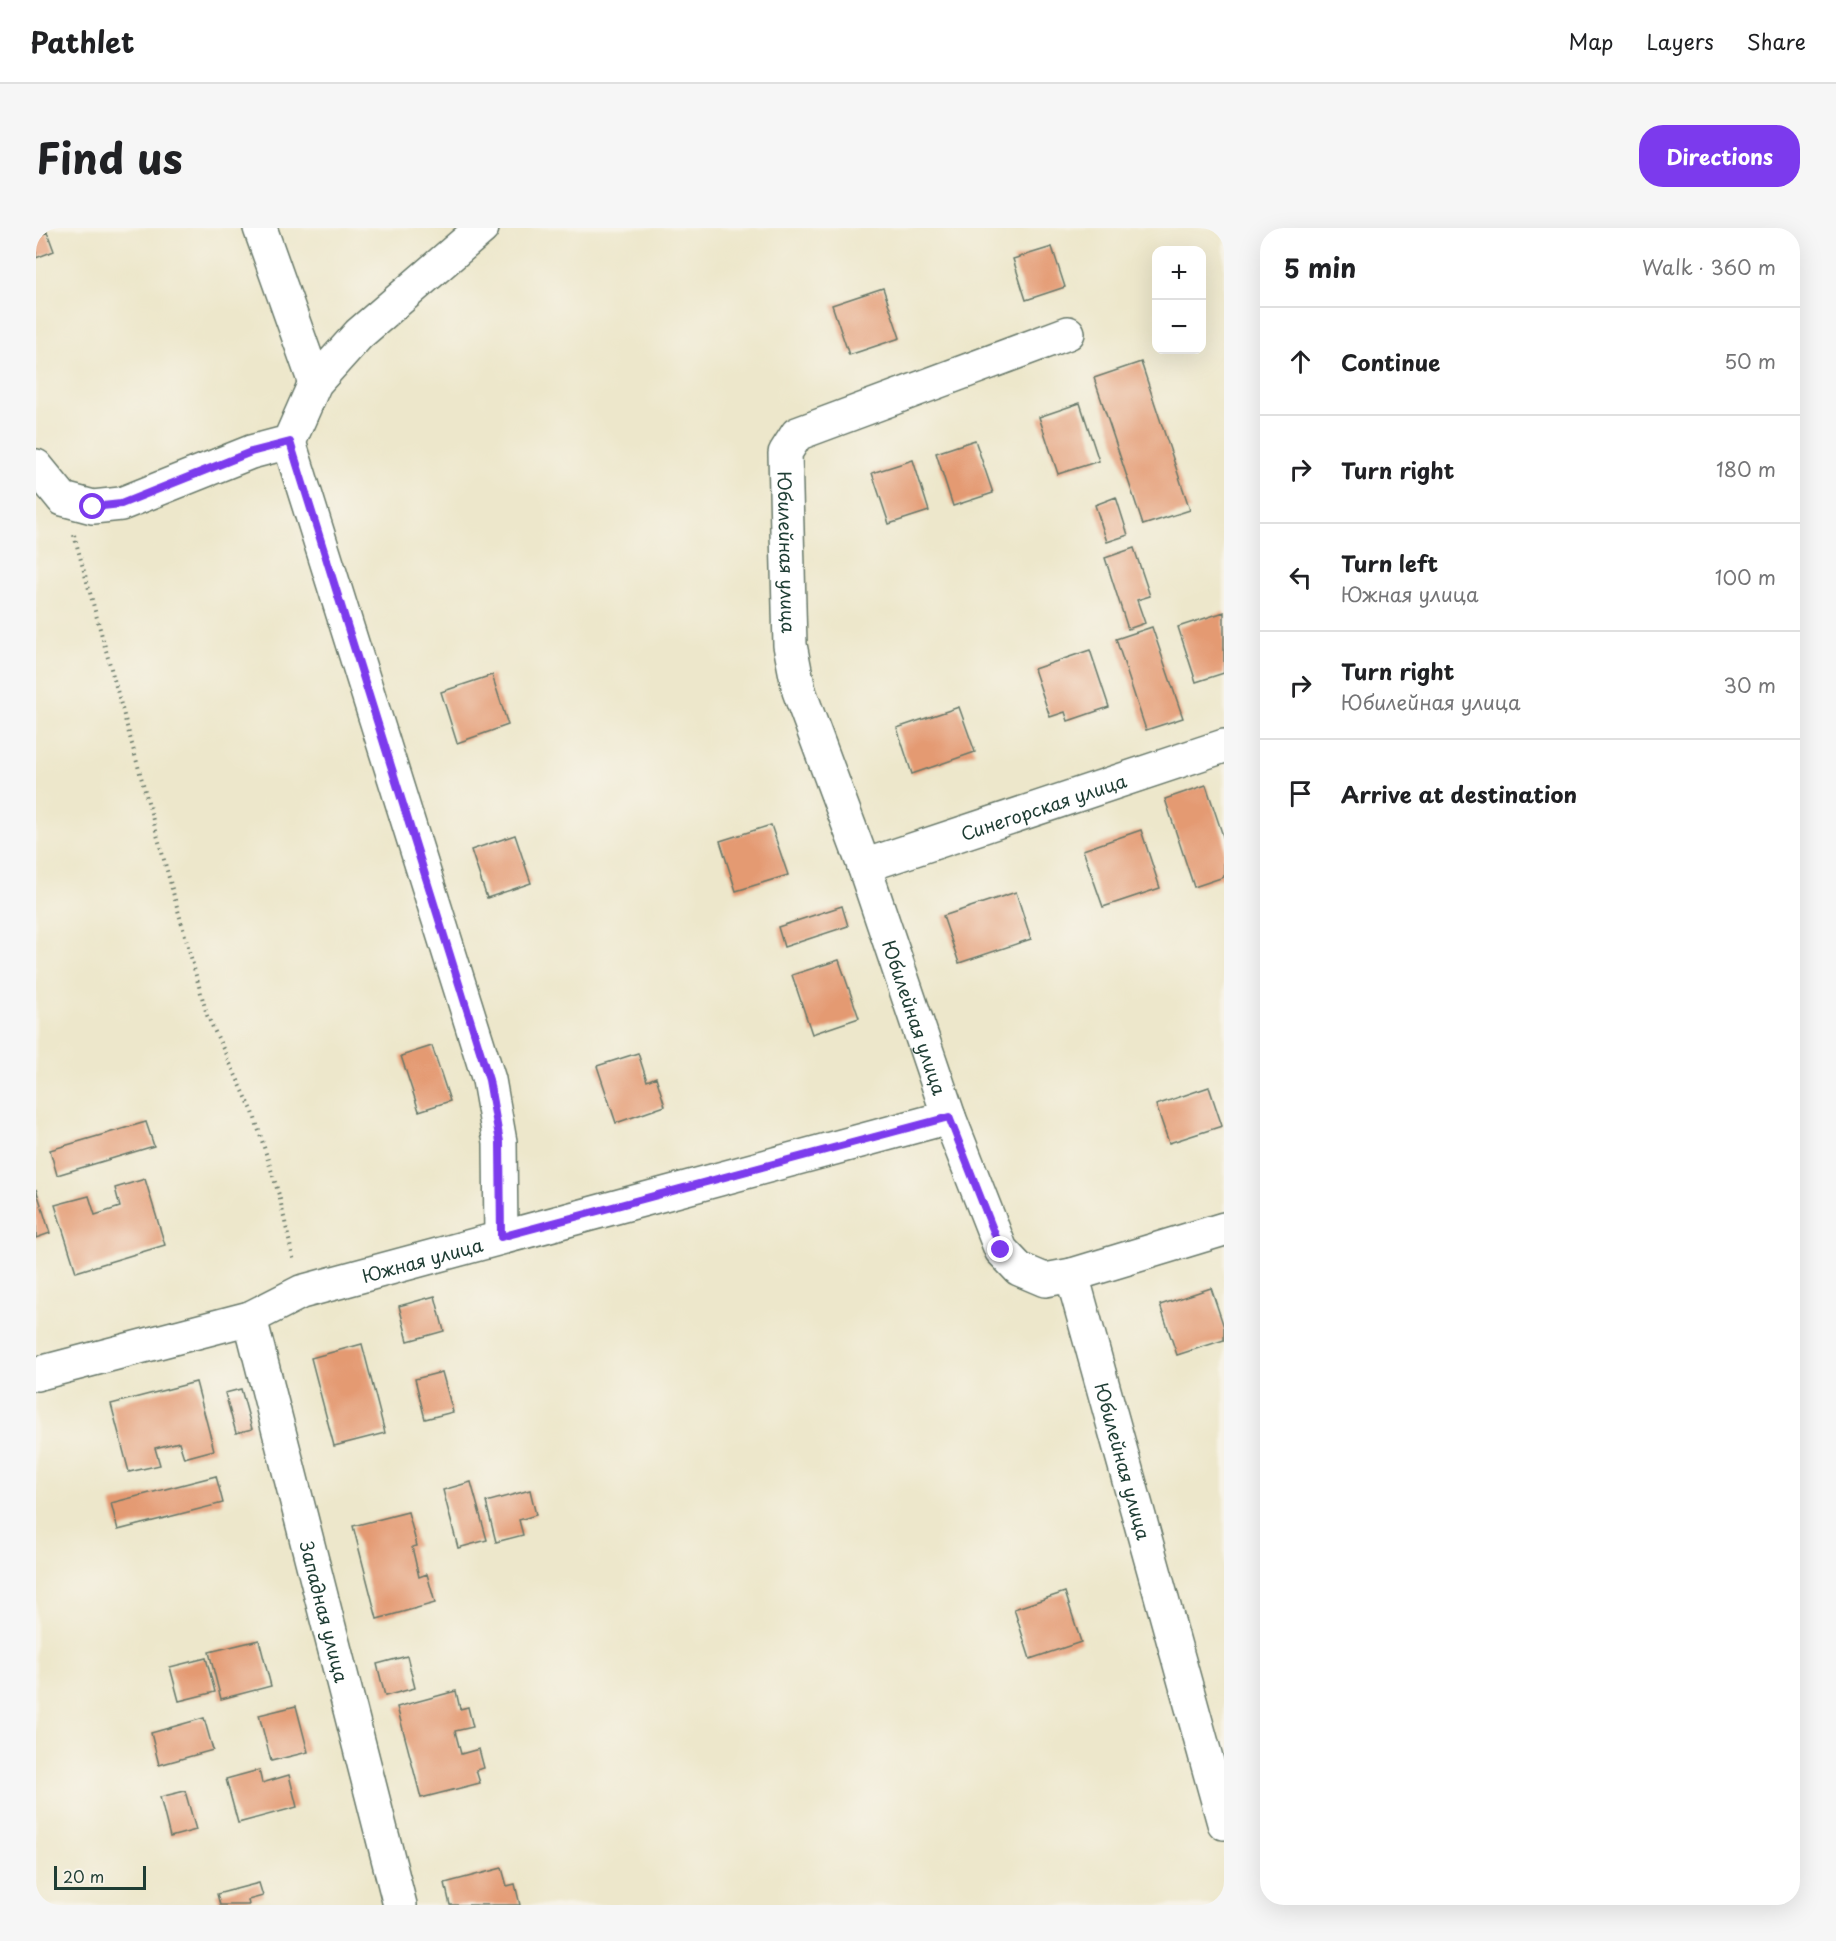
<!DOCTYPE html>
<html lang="en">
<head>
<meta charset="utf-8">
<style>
  :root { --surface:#fff; --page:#f6f6f6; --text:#202124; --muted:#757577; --line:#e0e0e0; --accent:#7c3aed }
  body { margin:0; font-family:"Playpen Sans",sans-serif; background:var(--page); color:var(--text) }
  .controls { position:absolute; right:18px; top:18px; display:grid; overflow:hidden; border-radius:12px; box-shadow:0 6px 24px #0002 }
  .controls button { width:54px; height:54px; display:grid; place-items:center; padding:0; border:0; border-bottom:2px solid var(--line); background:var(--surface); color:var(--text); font:30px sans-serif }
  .scale { position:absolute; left:18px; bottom:15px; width:92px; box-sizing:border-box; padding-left:6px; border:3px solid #1f3d34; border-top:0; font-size:16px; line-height:21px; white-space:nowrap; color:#1f3d34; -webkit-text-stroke:4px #f7f3e8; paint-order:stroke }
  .stop { position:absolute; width:18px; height:18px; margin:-14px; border:4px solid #7c3aed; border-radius:50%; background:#fff }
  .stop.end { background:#7c3aed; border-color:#fff; box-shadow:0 2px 6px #0008 }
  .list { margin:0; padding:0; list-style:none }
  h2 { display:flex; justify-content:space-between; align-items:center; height:78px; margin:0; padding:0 24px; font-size:26px }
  h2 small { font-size:20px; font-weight:400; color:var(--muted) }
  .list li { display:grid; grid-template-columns:39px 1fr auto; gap:18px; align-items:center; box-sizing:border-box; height:108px; padding:0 24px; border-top:2px solid var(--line) }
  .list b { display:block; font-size:22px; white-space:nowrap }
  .list p { margin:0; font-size:20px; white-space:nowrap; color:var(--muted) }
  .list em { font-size:20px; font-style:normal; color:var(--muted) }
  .icon { flex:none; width:33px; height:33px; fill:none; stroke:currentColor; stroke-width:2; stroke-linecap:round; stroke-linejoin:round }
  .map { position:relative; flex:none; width:1188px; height:1677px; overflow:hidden; border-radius:24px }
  header { display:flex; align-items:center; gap:36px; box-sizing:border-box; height:84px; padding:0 30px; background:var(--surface); border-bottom:2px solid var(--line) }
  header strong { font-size:28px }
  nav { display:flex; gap:33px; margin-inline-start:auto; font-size:21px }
  .intro { display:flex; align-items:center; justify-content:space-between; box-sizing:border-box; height:144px; padding:0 36px }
  h1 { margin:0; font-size:42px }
  .button { padding:15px 27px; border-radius:24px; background:var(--accent); color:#fff; font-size:21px; font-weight:700 }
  main { display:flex; gap:36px; padding:0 36px }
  aside { flex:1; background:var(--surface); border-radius:24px; box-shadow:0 6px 24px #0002 }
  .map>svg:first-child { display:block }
  .building { fill:#e49a72 }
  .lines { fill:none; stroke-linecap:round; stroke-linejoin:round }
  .street-casing { stroke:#677869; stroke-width:36 }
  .path { stroke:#677869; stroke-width:4; stroke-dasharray:1.5 4.5; stroke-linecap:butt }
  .street { stroke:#fff; stroke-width:33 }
  .route { stroke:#7c3aed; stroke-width:8 }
  .labels { text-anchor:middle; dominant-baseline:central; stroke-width:5; stroke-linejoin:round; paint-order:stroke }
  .street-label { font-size:18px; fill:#1f3d34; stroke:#f7f3e8 }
</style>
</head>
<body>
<header>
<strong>Pathlet</strong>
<nav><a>Map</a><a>Layers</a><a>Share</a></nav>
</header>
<div class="intro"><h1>Find us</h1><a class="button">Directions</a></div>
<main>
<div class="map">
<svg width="1188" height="1677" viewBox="0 0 1188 1677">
  <rect width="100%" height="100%" fill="#f7f3e8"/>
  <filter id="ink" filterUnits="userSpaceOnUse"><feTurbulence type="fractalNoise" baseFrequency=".0167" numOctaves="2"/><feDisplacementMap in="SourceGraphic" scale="12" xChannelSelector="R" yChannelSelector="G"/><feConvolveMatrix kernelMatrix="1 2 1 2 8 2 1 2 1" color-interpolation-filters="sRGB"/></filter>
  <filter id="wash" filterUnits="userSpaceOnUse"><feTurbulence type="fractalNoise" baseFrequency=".008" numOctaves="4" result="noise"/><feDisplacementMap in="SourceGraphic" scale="24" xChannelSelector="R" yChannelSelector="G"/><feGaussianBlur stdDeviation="1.35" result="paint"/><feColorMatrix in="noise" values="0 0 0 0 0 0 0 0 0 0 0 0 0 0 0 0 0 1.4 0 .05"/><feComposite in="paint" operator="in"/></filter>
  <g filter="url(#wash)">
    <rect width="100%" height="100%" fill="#ede7cb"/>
    <g id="blocks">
      <path class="building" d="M11 4 18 23 0 30V9Z
        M1016 19 1029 59 990 72 977 31Z
        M847 60 864 110 813 127 796 77Z
        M1105 134 1154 282 1107 297 1058 150Z
        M1044 175 1063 233 1022 246 1003 189Z
        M939 212 957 265 917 278 900 225Z
        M877 232 893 283 853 296 836 245Z
        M1080 269 1092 307 1071 314 1059 277Z
        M1098 320 1114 368 1101 372 1109 395 1092 401 1069 330Z
        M1188 384V445L1160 454 1142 399Z
        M1116 399 1147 490 1110 502 1080 411Z
        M1054 422 1073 479 1032 493 1029 484 1014 489 998 441Z
        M456 447 472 497 421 515 405 464Z
        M923 479 939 524 876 546 861 500Z
        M1170 557 1188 611V649L1158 659 1129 571Z
        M735 597 752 647 700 663 684 613Z
        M1105 602 1124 660 1067 679 1047 622Z
        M479 607 495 655 451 670 435 622Z
        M980 664 995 711 923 735 907 688Z
        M806 678 812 698 748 719 742 699Z
        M803 732 823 790 776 806 756 747Z
        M396 818 414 873 383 883 365 828Z
        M602 825 611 853 620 849 629 878 580 895 561 838Z
        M1173 859 1186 898 1133 915 1120 877Z
        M110 894 118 918 21 947 14 922Z
        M109 951 129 1017 40 1044 19 977 53 968 59 987 84 979 79 960Z
        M0 961 14 1005 0 1010Z
        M1175 1060 1188 1099V1112L1141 1127 1124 1077Z
        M399 1068 408 1103 372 1113 363 1078Z
        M326 1116 349 1205 298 1218 275 1130Z
        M406 1144 417 1184 389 1191 379 1151Z
        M160 1154 178 1222 148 1230 143 1214 119 1220 124 1237 93 1244 75 1176Z
        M205 1161 216 1201 200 1205 189 1165Z
        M180 1248 187 1275 82 1302 75 1275Z
        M435 1254 451 1312 422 1320 407 1262Z
        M494 1262 500 1287 483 1292 487 1307 460 1314 450 1274Z
        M372 1284 381 1318 376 1319 383 1349 391 1346 399 1375 341 1391 317 1298Z
        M1029 1364 1045 1414 994 1431 978 1381Z
        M223 1412 235 1458 185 1471 173 1424Z
        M371 1428 379 1460 349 1468 341 1436Z
        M170 1430 179 1464 143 1473 134 1439Z
        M420 1463 424 1481 432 1479 437 1499 419 1503 425 1526 443 1521 448 1540 440 1542 444 1555 385 1570 361 1479Z
        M260 1478 272 1524 235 1533 223 1487Z
        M168 1490 177 1522 123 1537 115 1505Z
        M223 1542 226 1555 253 1547 261 1579 202 1595 190 1551Z
        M149 1563 160 1602 134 1609 124 1569Z
        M466 1640 471 1658 479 1656 484 1677H414L409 1655Z
        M223 1655 227 1668 212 1672 213 1677H184L181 1666Z"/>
    </g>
  </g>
  <g filter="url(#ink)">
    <use href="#blocks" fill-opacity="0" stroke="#677869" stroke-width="1.5"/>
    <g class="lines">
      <defs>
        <g id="street">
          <path d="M224 0 279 155"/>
          <path id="s1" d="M1032 105 761 206 749 225 754 417 763 463 828 638 913 889 965 1022 983 1041 1009 1052 1036 1047 1188 1595"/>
          <path d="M253 214 453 852 464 914 465 1009"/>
          <path d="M0 238 27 271 57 279 85 276 215 224 253 214 279 155 323 106 446 0"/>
          <path id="s2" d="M828 638 1188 518"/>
          <path d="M1036 1047 1188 1001"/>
          <path id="s3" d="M214 1090 364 1677"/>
          <path id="s4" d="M0 1146 214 1090 265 1064 913 889"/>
        </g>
      </defs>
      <use href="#street" class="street-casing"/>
      <path class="path" d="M38 307 171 787 217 884 243 967 258 1034"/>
      <use href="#street" class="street"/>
    </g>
  </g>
  <g class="lines" filter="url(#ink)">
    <path class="route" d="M57 279 85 276 215 224 254 214 453 852 464 914 465 1009 913 889 965 1022"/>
  </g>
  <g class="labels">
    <g class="street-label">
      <text stroke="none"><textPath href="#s1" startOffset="411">Юбилейная улица</textPath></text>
      <text stroke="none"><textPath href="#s2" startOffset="189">Синегорская улица</textPath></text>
      <text stroke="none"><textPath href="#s1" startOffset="897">Юбилейная улица</textPath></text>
      <text stroke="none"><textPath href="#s4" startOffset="404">Южная улица</textPath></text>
      <text stroke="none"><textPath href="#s1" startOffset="1420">Юбилейная улица</textPath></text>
      <text stroke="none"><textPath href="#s3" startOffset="303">Западная улица</textPath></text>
    </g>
  </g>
</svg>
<div class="controls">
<button>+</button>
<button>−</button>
</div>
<div class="scale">20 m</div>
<div class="stop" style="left:57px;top:279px"></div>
<div class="stop end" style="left:965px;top:1022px"></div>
</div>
<aside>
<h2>5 min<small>Walk · 360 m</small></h2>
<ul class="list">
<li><svg class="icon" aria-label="ahead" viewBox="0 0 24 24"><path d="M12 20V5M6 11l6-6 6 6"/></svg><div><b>Continue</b></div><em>50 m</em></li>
<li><svg class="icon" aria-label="right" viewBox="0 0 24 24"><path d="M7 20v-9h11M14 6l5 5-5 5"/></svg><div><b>Turn right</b></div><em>180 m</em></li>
<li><svg class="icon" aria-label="left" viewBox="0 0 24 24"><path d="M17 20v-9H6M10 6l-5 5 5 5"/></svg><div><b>Turn left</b><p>Южная улица</p></div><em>100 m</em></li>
<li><svg class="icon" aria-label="right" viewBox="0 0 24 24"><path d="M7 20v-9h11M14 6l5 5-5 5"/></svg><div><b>Turn right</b><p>Юбилейная улица</p></div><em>30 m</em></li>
<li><svg class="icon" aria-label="arrive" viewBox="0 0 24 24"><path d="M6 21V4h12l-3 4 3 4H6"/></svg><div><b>Arrive at destination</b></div></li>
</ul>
</aside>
</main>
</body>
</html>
